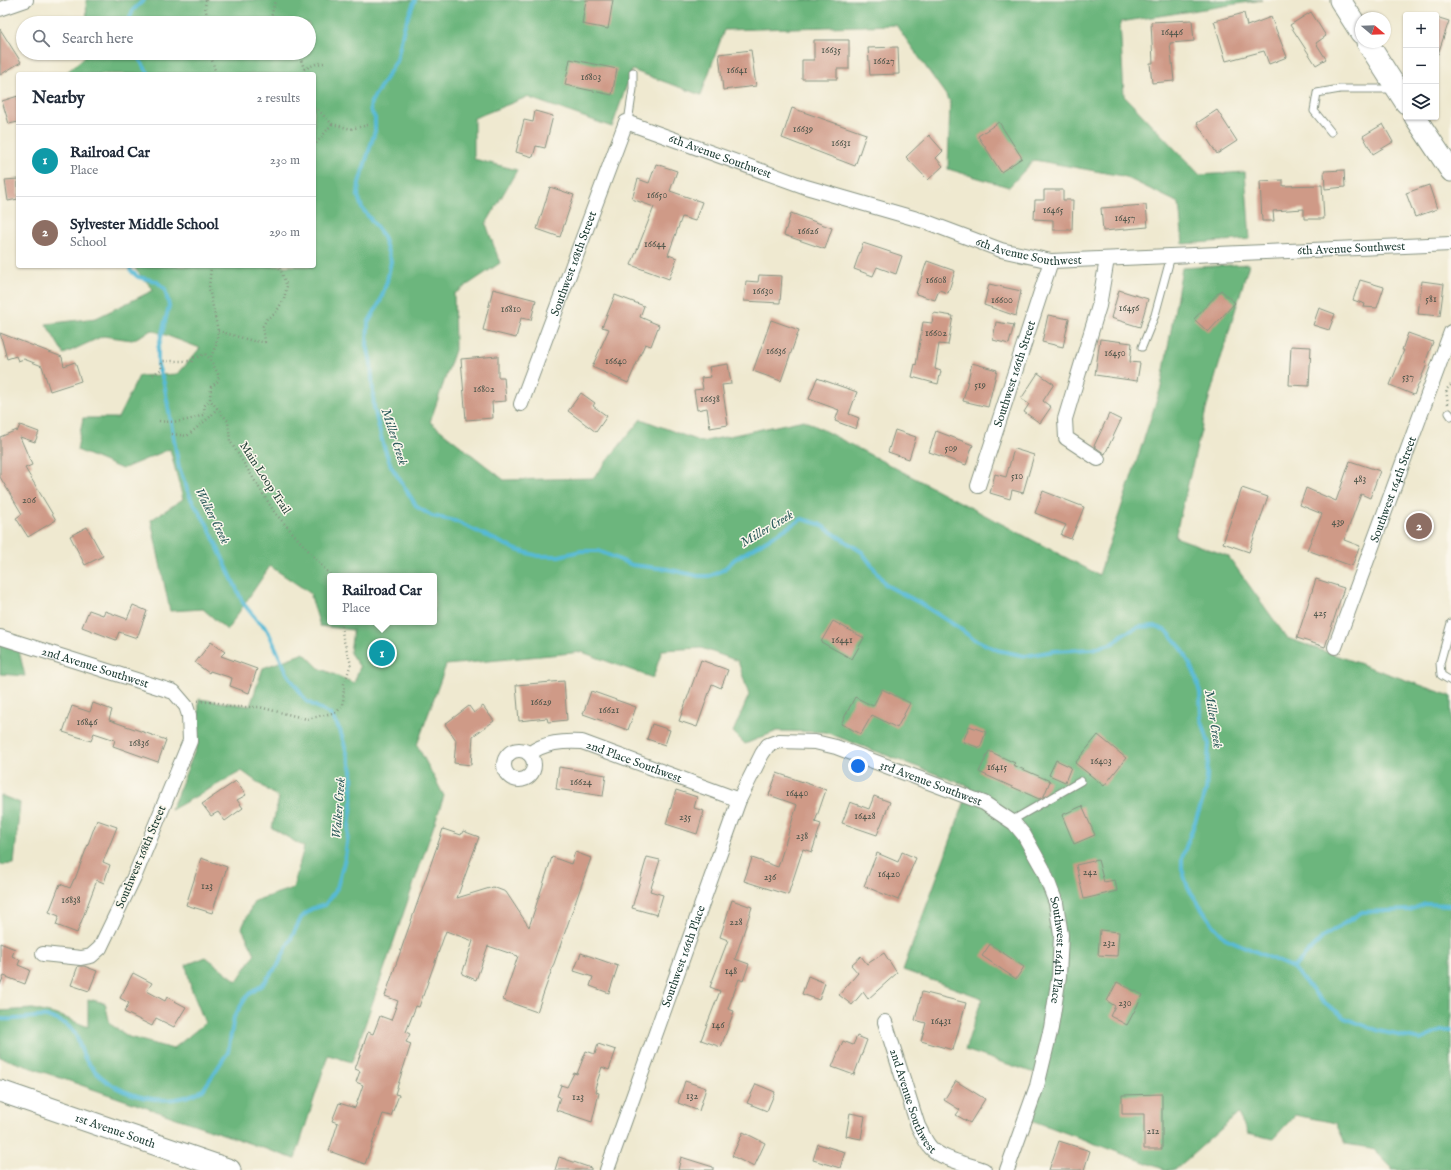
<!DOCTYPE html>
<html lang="en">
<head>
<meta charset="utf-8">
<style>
  :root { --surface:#fff; --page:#f2f2f3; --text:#1f2937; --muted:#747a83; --line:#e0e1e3; --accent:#d1495b }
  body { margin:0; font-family:"IM FELL English",serif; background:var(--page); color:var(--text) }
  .controls { position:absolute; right:12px; top:12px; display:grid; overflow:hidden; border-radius:4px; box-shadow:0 1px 3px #0004 }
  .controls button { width:36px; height:36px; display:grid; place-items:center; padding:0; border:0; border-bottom:1px solid var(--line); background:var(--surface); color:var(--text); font:20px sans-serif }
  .compass { position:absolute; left:1355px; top:12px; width:36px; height:36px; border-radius:50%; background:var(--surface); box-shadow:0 1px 3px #0004; rotate:109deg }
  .you { position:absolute; left:858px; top:766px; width:14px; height:14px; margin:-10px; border:3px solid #fff; border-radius:50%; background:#1a73e8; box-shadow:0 0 0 6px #1a73e833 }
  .badge { display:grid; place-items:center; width:26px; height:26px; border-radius:50%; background:var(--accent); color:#fff; font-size:13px; font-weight:700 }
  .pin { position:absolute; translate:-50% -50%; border:2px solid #fff; box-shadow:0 1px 4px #0006 }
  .popup { position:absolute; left:327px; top:573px; width:110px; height:52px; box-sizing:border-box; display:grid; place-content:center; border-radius:4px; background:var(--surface); filter:drop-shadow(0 1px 3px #0005); font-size:13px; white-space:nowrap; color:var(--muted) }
  .popup b { font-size:15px; color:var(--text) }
  .popup::after { content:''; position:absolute; left:50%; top:100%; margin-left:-8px; border:8px solid transparent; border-top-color:var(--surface) }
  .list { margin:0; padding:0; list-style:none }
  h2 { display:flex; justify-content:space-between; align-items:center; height:52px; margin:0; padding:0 16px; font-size:17px }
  h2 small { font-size:13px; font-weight:400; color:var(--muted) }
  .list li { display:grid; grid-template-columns:26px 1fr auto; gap:12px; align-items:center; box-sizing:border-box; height:72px; padding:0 16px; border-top:1px solid var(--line) }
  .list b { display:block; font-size:15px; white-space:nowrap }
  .list p { margin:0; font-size:13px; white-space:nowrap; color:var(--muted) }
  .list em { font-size:13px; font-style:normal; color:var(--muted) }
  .icon { flex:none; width:22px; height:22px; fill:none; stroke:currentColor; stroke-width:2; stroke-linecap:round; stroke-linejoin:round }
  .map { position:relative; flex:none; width:1451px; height:1170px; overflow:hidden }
  .search { position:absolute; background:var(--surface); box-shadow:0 1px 3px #0004; left:16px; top:16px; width:300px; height:44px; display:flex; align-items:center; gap:10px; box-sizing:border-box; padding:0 14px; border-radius:22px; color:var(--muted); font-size:15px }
  .panel { position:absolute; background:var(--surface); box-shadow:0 1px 3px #0004; left:16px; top:72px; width:300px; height:196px; border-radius:4px }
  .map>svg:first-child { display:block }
  .forest { fill:#6cb67d; stroke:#467a58; fill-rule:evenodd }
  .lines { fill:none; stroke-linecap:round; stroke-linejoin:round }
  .stream { stroke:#57bad6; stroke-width:4 }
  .building { fill:#cf9a87 }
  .lane-casing { stroke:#879382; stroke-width:9 }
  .street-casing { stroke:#879382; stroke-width:16 }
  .secondary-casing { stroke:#879382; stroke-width:23 }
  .path { stroke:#879382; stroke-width:2.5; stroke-dasharray:1 3; stroke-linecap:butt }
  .lane { stroke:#fff; stroke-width:7 }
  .street { stroke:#fff; stroke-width:14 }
  .secondary { stroke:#fff; stroke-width:21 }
  .labels { text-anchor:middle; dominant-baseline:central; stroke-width:3; stroke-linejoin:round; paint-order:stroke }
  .number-label { font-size:10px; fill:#4b5449 }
  .street-label { font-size:12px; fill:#1f3d34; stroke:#fbf7ec }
  .water-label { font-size:13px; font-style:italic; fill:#2d5c5c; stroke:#fbf7ec }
</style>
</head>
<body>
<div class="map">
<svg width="1451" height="1170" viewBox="0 0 1451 1170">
  <rect width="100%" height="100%" fill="#fbf7ec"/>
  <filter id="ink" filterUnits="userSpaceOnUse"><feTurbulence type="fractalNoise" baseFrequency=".025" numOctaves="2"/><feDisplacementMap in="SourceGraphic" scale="8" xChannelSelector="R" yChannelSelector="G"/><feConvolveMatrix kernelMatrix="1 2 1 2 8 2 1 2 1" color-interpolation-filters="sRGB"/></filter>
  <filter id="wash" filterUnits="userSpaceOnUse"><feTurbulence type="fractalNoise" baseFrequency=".012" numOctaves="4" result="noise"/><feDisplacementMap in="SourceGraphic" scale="16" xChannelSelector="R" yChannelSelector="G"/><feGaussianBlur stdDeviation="0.9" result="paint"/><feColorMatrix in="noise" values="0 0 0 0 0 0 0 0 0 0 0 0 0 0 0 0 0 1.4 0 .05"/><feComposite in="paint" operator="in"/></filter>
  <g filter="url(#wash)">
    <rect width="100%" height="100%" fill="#efe9d0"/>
    <path class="forest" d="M86 0H1262L1120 22 1124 96 1200 175 1245 172 1250 239 1183 244 1179 203 1123 176 1034 160 1009 187 948 169 950 101 896 25 724 30 701 95 632 70 612 127 527 97 474 118V159L517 170 486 224 500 263 454 294 455 350 430 422 504 480 593 478 641 419 701 442 804 420 1099 575 1161 387 1182 268 1249 264 1208 402 1175 537 1228 556 1287 638 1451 696V1170H1392V1168L1372 1148 1345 1144 1336 1123 1295 1115 1273 1139 1248 1133 1238 1114 1175 1170H1166L1031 1120 1044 1076 965 1050 982 998 903 970 970 787 825 732 777 731 745 744 733 732 749 695 738 661 701 648 662 650 653 678 582 652 446 665 417 745 444 796 352 1062 328 1055 295 1159 0 1057V1011L33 1009 61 1016 88 1027V999L105 1003 110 1024 129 1037 173 1049 205 1023 191 988 186 965 206 957 237 981 255 954 242 928 254 901 293 888 304 847 272 828 279 798 242 771 171 810 198 743 199 699 250 706 263 668 304 653 319 668 354 683 360 667 350 653 353 630 320 626 310 593 270 566 227 630 203 609 170 611 151 520 183 499 170 449 122 469 77 450 83 418H118L139 376 178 374 200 348 152 330 132 340 103 336 64 354 46 324 96 318 154 290 136 270V266H314V74H65L89 53H309V23H87ZM330 576H434V622H330Z
      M0 642 18 647 25 676 0 674Z
      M0 795 20 803 14 864 0 865Z"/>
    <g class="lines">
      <path class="stream" d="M415 0 404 27 397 60 371 102 370 109 375 118V131L359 183 358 196 362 208 382 234 391 261 387 281 380 302 368 323 367 345 371 363 374 408 383 444 391 466 417 507 432 516 455 521 517 550 538 556H559L581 551H599L632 565 667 569 698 576H710L723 570 735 559 802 519 819 524 862 552 886 585 920 603 959 628 972 638 997 650 1025 656 1054 651 1092 649 1114 643 1123 634 1139 627 1155 626 1167 631 1182 649 1195 674 1200 693 1201 718 1209 744 1206 791 1182 858V869L1188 888 1214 926 1225 938 1293 968 1321 1000 1347 1019 1379 1031 1420 1040 1441 1031H1451
        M128 23 133 10 144 0
        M135 53 149 74
        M1293 968 1323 937 1362 912 1410 910 1425 904 1451 905
        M0 1019C27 1022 43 1008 68 1026 79 1033 79 1050 86 1060 111 1096 164 1111 203 1090L228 1052 234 1017 247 996 262 985 278 965 301 918 311 909 325 905 337 888 345 858 352 803V770L340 730 331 715 306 701 287 673 267 629 256 619 243 603 207 524 191 499 179 468 164 383 158 366V349L169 306 165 289 156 281 138 277 130 270 131 266"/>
    </g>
    <g id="blocks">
      <path class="building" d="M586 0H613L608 29 582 24Z
        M1311 12 1326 36 1316 43 1326 59 1316 65 1290 25Z
        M1244 13 1247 26 1271 17 1287 57 1269 64 1264 51 1226 61 1214 21Z
        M1436 17 1449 21 1438 54H1436Z
        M1192 20 1194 41 1170 43 1174 81 1152 83 1150 63H1153L1151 22Z
        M0 29 21 62 0 75Z
        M814 40H849V69H837V79H802V60H814Z
        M898 47 899 74 870 75 868 48Z
        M751 50 756 86 723 90 719 54Z
        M570 59 617 69 612 95 565 85Z
        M18 96V122L9 124 2 101Z
        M792 108 866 134 855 166 782 138Z
        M1217 110 1237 141 1217 154 1197 123Z
        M535 111 553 116 545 148 536 146 533 157 516 152 524 120 533 122Z
        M999 122 1022 158 1001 172 978 136Z
        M1383 124 1393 142 1373 154 1363 136Z
        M929 135 943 151 936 158 943 166 928 180 906 157Z
        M656 164 677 171 670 191 702 202 695 221 682 217 668 255 677 258 669 279 631 265 654 207 632 199 638 179 649 183Z
        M1344 170 1345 187 1325 189 1324 171Z
        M18 179V199L8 201 5 180Z
        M1283 180V186L1322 185 1324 219H1304V209L1273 211 1274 221H1262L1260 181Z
        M1429 185 1437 209 1415 217 1406 193Z
        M550 187 574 195 560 237 537 229Z
        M1044 190H1063V200H1073L1072 230H1053V220L1034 219 1035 200H1044Z
        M1146 205 1148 227 1103 231 1101 208Z
        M791 213 832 228 825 249 784 235Z
        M863 243 902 256 896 274 877 267 873 276 854 269Z
        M927 261 955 271 948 293 939 290 935 300 916 294Z
        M759 275 782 276 780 303 744 301 746 281 758 282Z
        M1360 280 1384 287 1377 308 1364 307 1365 304 1353 300Z
        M1422 281 1444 284 1440 316 1418 314Z
        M989 284 1021 291 1016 316 984 305Z
        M493 289 536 300 531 320 521 318 516 338 483 330Z
        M1119 290 1148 299 1140 327 1111 318Z
        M1221 290 1235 303 1208 332 1194 319Z
        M615 295 644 306 640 317 659 325 651 346 645 344 628 383 592 367 609 329 602 327Z
        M1319 308 1335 314 1329 330 1313 325Z
        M934 313 953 316 948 345 939 344 935 369 941 371 938 384 912 377 915 364 916 365 923 322 932 323Z
        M1048 315 1069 319 1063 347 1042 342Z
        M771 320 799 330 781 381 753 371Z
        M996 322 1014 325 1009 344 993 340Z
        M0 333 62 357 64 366 75 362 81 381 50 391 42 366 24 359 18 361 16 356 7 359Z
        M1408 333 1433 342 1425 363 1427 364 1414 395 1390 385 1404 350H1402Z
        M1100 339 1132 343 1130 362 1140 363 1137 381 1095 375Z
        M1291 346 1311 347 1309 386 1289 385Z
        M498 356V377H504L506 401 492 402 493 418 466 420 461 359Z
        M972 363 997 370 988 407 963 401Z
        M728 364 731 384 722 385 728 425 710 428 707 408 697 410 694 390 703 389 701 378 711 377 709 367Z
        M1038 373 1054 384 1043 401 1051 407 1040 423 1024 412 1029 404 1021 399Z
        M817 378 857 392 849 414 859 418 856 429 835 421 839 410 809 399Z
        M581 393 595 403 593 406 607 416 596 432 568 411Z
        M1109 414 1121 420 1105 454 1094 446Z
        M20 425 39 432 35 442 20 437 32 465 25 468 56 520 28 537 16 518 22 514 0 477V437L17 430V432Z
        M895 430 916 437 909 459 888 452Z
        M936 431 973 445 966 465 929 452Z
        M1014 449 1034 455 1023 493 1012 490 1010 499 990 493 995 474 1006 477Z
        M1350 461 1380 471 1370 498 1361 494 1344 540 1360 546 1352 566 1307 550 1322 514 1300 505 1306 488 1336 501Z
        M1242 488 1268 497 1249 552 1223 543Z
        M1043 491 1084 507 1071 539 1061 535 1066 525 1035 513Z
        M87 527 103 556 85 565 70 536Z
        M1316 579 1344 588 1325 647 1297 638Z
        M133 605 147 611 137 638 119 632 116 640 82 627 89 610 103 615 105 611 127 619Z
        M833 621 864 638 852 659 821 642Z
        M211 642 225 652 221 656 257 669 249 693 230 686 232 678 210 671 209 673 195 663Z
        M701 660 728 670 721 688 712 684 697 727 679 721Z
        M564 681 567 720 548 722 547 718 519 721 516 685Z
        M882 689 910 703 897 728 872 715 861 734 841 724 855 697 873 706Z
        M591 691 636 707 628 730 583 714Z
        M93 703 112 710 109 720 166 740 158 762 113 746 115 740 94 733 91 741 63 732 72 706 90 712Z
        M469 706 474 713 483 706 494 721 473 736 471 765 454 763 456 740 445 724Z
        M652 724 670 730 665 745 647 739Z
        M969 726 986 732 980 748 963 742Z
        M1098 735 1126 758 1104 786 1075 763Z
        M989 751 1015 763 1013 765 1050 781 1044 796 1039 799 979 772Z
        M1056 760 1071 767 1065 782 1049 775Z
        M559 767 606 775 603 796 556 789Z
        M777 773 826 790 815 822 821 824 812 852 803 849 788 895 744 881 752 858 778 867 797 805 769 795Z
        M236 781 246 795 237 800 243 808 225 821 218 812 211 816 202 804Z
        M676 790 697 797 694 808 704 811 697 834 666 824Z
        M874 796 890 802 877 835 842 823 850 802 869 809Z
        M1082 806 1095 835 1074 844 1062 815Z
        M97 820 117 827 103 862 110 865 104 883 97 880 77 933 56 925 59 916 49 912 60 884 70 888 74 879H75Z
        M443 829 461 835 463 831 479 837 457 898 493 887 506 892 529 927 552 857 571 864 575 852 591 858 537 1012 503 1000 518 956 488 946 476 980 462 974 473 941 446 931 419 1007 416 1006 406 1032 410 1034 406 1042 411 1044 395 1094 399 1095 391 1116 383 1114 365 1164 329 1151 338 1123 332 1121 339 1103 355 1108 363 1085 356 1082 360 1071 355 1069 368 1032 373 1034 380 1016 391 1020 398 1001 385 996Z
        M902 852 916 858 898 900 864 886 877 853 898 862Z
        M647 857 660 860 650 891 663 895 657 915 632 908Z
        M201 858 227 867 212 913 186 905Z
        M1098 860 1104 882 1115 880 1117 891 1084 899 1076 865Z
        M732 900 752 907 735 959 749 964 743 981 739 979 728 1009 734 1011 721 1047 701 1040 720 991 710 987 728 940 720 937Z
        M1100 930 1119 932 1117 956 1098 955Z
        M0 943 15 949 12 956 20 960 18 965 30 970 25 984 4 976 0 985Z
        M990 944 1024 967 1016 979 982 956Z
        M581 953 618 966 609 993 590 986 593 977 574 971Z
        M884 953 897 973 868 999 863 992 852 1005 839 995 858 973 851 965 861 956 867 964Z
        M78 966H84L97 971 89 991 71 985Z
        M133 973 152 983 147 991 165 1001 167 997 186 1007 174 1027 156 1018 152 1026 124 1012 129 1003 120 998Z
        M808 976 825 983 819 1000 802 994Z
        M1117 982 1143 995 1127 1025 1110 1016 1115 1006 1107 1001Z
        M922 992 966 1003 953 1050 921 1041 926 1023 915 1020Z
        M857 1036 867 1040 854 1075 832 1067 843 1041 853 1045Z
        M598 1044 616 1050 609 1070 602 1067 595 1088 597 1089 596 1092 599 1093 592 1122 556 1110 560 1097 557 1096 561 1085 567 1087 574 1073 577 1074 586 1051 595 1054Z
        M685 1081 706 1088 699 1111 678 1103Z
        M956 1081 985 1099 970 1123 956 1115 960 1110 944 1100Z
        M756 1084 775 1092 767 1111 747 1103Z
        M1162 1094V1149H1144V1114H1122V1095Z
        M850 1113 865 1116 861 1139 846 1136Z
        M743 1132 765 1143 754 1167 732 1156Z
        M1059 1141 1090 1151 1084 1170H1049Z
        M818 1144 845 1152 840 1168 813 1160Z
        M559 1157 591 1168V1170H555Z
        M681 1157 713 1167V1170H678Z"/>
    </g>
  </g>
  <g filter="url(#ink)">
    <use href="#blocks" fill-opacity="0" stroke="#879382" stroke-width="1"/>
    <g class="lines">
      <defs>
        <path id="lane" d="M628 122 633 89V72
          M1331 132 1314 111 1317 93 1340 89H1393
          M1142 347 1155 315 1171 256
          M1449 413 1451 416
          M1451 623 1440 663 1441 675 1451 681
          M1011 821 1081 781"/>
        <g id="street">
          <path d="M0 9 26 0"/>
          <path id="s1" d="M521 404 626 122 806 187 924 221 1001 250 1051 261 1451 244"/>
          <path d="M1098 459 1066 438 1065 419 1099 306 1107 259"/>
          <path id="s2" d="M978 486 1051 261"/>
          <path id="s3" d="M0 637 174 692 186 706 189 715 190 741 135 875 100 948 91 956 81 958 43 954"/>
          <path id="s4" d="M1335 647 1451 332"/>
          <circle cx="519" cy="765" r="15"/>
          <path id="s5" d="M529 754C545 742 563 741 582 742L739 800"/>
          <path id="s6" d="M885 1022 918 1126C922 1133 925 1142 931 1148 943 1160 968 1164 984 1170"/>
          <path id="s7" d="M607 1170 739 800 762 754 768 745 779 741 815 742 836 747 984 803 1014 823 1024 835 1043 869 1056 903 1061 935 1059 976 1051 1028 1037 1086 1007 1170"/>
        </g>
        <g id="secondary">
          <path d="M1340 0 1361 33"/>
          <path d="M1367 42 1406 103"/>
          <path d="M1415 117 1451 171"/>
          <path id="s8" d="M0 1091 230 1170"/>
        </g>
      </defs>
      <use href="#lane" class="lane-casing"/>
      <use href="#street" class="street-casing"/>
      <use href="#secondary" class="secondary-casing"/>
      <path class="path" d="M206 0 205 7 209 23
        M270 23 275 0
        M210 53 216 74
        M299 53 304 69 303 74
        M304 69 316 64 324 63
        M314 109 318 110 332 124 314 146
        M332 124 351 129 368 125
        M211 266 209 288 218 331 216 345 210 359 219 376 217 382 211 387 210 400 228 421 230 441 275 513 331 576
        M218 331 253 341 265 342 263 326 267 318 275 314 284 299 287 286 279 266
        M153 375 162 369 161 365 163 361H192L194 358 205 354 210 359
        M1448 404 1446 390 1451 385
        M159 421C176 423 189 421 205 414L204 406 210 400
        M172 434 187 436 211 416 217 408
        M198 701 218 703 229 707H259L307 719 337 712 343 705 344 684 351 664 343 638 341 622"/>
      <use href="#lane" class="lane"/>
      <use href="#street" class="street"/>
      <use href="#secondary" class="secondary"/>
    </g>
  </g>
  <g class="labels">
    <g class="number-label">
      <text x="1172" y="32">16446</text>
      <text x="831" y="50">16635</text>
      <text x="884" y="61">16627</text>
      <text x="737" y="70">16641</text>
      <text x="591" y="77">16803</text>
      <text x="803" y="129">16639</text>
      <text x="841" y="143">16631</text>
      <text x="657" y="195">16650</text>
      <text x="1053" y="210">16465</text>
      <text x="1125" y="218">16457</text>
      <text x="808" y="231">16626</text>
      <text x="655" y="244">16644</text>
      <text x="936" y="280">16608</text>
      <text x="763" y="291">16630</text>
      <text x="1431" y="299">581</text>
      <text x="1002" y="300">16600</text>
      <text x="1129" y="308">16456</text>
      <text x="511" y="309">16810</text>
      <text x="936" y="333">16602</text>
      <text x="776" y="351">16636</text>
      <text x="1115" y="353">16450</text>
      <text x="616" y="361">16640</text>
      <text x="1408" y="377">537</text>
      <text x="980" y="385">519</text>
      <text x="484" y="389">16802</text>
      <text x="710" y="399">16638</text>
      <text x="951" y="448">509</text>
      <text x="1017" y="476">510</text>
      <text x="1360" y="479">483</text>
      <text x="29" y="500">206</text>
      <text x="1338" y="522">439</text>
      <text x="1320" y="613">425</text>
      <text x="842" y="640">16441</text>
      <text x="541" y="702">16629</text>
      <text x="609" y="710">16621</text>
      <text x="87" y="722">16846</text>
      <text x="139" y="743">16836</text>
      <text x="1101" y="761">16403</text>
      <text x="997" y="767">16415</text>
      <text x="581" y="782">16624</text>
      <text x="797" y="793">16440</text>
      <text x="865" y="816">16428</text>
      <text x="685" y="817">235</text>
      <text x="802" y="836">238</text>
      <text x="1090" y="872">242</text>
      <text x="889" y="874">16420</text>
      <text x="770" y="877">236</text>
      <text x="207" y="886">123</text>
      <text x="71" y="900">16838</text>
      <text x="736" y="922">228</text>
      <text x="1109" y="943">232</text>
      <text x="731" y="971">148</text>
      <text x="1125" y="1003">230</text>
      <text x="941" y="1021">16431</text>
      <text x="718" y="1025">146</text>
      <text x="692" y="1096">132</text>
      <text x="578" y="1097">123</text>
      <text x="1153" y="1131">212</text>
    </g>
    <g class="street-label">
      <text stroke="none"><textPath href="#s1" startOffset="401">6th Avenue Southwest</textPath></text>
      <text stroke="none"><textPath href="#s1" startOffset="1049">6th Avenue Southwest</textPath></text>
      <text stroke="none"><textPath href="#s1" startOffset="725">6th Avenue Southwest</textPath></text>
      <text stroke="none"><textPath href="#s1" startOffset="150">Southwest 168th Street</textPath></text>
      <text stroke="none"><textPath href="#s2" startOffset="118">Southwest 166th Street</textPath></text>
      <text transform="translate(265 478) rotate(57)">Main Loop Trail</text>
      <text stroke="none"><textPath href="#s4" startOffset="168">Southwest 164th Street</textPath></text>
      <text stroke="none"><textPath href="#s3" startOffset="100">2nd Avenue Southwest</textPath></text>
      <text stroke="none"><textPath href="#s5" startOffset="111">2nd Place Southwest</textPath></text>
      <text stroke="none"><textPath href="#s7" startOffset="626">3rd Avenue Southwest</textPath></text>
      <text transform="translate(141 857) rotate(-67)">Southwest 168th Street</text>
      <text stroke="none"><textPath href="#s7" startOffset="857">Southwest 164th Place</textPath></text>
      <text stroke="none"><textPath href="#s7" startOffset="227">Southwest 166th Place</textPath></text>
      <text stroke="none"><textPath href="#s6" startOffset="84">2nd Avenue Southwest</textPath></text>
      <text stroke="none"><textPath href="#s8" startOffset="122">1st Avenue South</textPath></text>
    </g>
    <g class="water-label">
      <text transform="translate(394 437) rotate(72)">Miller Creek</text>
      <text transform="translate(212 516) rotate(63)">Walker Creek</text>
      <text transform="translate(767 529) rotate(-31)">Miller Creek</text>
      <text transform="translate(1213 719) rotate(81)">Miller Creek</text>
      <text transform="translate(339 808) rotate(-86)">Walker Creek</text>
    </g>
  </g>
</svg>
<div class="controls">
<button>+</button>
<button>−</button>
<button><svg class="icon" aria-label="layers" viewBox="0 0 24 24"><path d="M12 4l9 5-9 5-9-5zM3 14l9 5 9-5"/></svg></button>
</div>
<svg class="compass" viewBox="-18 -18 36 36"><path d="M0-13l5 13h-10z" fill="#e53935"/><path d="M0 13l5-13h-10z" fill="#747a83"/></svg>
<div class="you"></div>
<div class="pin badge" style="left:382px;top:653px;background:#0f9aa8">1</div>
<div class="popup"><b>Railroad Car</b>Place</div>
<div class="pin badge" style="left:1419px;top:526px;background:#8d6e63">2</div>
<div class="search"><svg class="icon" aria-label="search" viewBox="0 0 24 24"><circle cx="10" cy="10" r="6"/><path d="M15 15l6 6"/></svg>Search here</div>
<section class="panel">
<h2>Nearby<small>2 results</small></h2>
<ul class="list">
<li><span class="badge" style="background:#0f9aa8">1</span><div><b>Railroad Car</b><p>Place</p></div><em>230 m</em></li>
<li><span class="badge" style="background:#8d6e63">2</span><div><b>Sylvester Middle School</b><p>School</p></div><em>290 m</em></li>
</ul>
</section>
</div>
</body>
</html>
